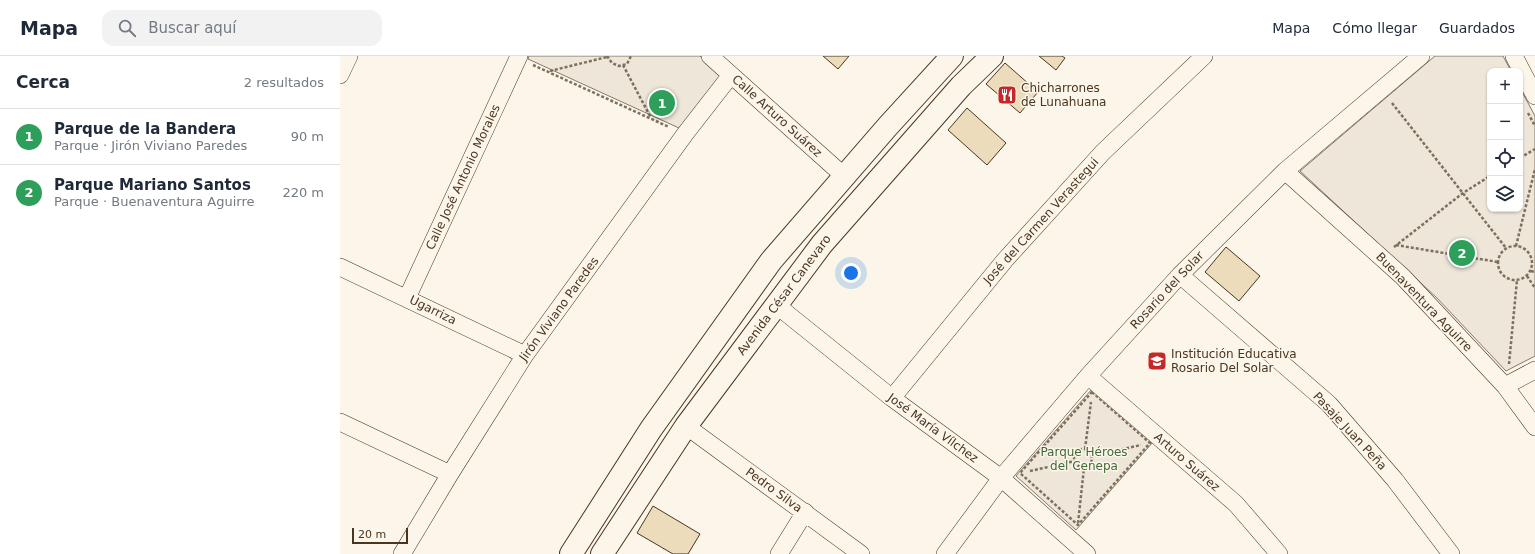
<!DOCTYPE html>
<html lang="es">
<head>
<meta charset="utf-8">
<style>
  :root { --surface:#fff; --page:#f2f2f3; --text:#1f2937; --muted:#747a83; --line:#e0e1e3; --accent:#db2777 }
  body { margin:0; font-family:"DejaVu Sans",sans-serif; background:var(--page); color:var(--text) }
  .controls { position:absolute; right:12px; top:12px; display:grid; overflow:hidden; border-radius:8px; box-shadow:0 1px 3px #0004 }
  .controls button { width:36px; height:36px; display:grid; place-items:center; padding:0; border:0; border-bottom:1px solid var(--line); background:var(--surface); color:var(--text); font:20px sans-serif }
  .scale { position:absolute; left:12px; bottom:10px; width:56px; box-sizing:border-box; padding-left:4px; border:2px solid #4a3520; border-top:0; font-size:11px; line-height:14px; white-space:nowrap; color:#4a3520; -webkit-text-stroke:3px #fbf6e9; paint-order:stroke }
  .you { position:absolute; left:511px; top:217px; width:14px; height:14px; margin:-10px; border:3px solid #fff; border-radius:50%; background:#1a73e8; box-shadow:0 0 0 6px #1a73e833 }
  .badge { display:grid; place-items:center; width:26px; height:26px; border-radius:50%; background:var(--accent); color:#fff; font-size:13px; font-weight:700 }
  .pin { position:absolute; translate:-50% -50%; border:2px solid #fff; box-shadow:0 1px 4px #0006 }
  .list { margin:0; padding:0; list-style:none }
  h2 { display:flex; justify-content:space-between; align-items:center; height:52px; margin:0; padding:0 16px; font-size:17px }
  h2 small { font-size:13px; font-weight:400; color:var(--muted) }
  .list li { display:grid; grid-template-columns:26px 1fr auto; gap:12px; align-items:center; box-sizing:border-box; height:56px; padding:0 16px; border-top:1px solid var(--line) }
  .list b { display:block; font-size:15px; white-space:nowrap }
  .list p { margin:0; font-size:13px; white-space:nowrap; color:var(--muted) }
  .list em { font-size:13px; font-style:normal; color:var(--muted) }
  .icon { flex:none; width:22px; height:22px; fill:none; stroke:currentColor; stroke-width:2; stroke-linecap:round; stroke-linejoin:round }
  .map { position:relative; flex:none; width:1195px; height:498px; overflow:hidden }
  header { display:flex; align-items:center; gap:24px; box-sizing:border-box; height:56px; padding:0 20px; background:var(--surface); border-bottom:1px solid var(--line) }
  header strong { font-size:19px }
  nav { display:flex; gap:22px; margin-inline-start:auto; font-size:14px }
  .search { width:280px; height:36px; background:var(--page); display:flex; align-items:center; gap:10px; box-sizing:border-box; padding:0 14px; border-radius:12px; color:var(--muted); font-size:15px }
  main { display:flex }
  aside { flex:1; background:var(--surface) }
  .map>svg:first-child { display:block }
  .green { fill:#ede6d9; stroke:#887966 }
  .building { fill:#ecdcbc; stroke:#4a3520 }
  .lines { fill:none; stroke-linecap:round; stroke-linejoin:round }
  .minor-casing { stroke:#4a3520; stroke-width:18 }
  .secondary-casing { stroke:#4a3520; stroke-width:24 }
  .path { stroke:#7f6f5c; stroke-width:2.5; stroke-dasharray:3 2; stroke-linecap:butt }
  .minor { stroke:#fbf6e9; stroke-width:17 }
  .secondary { stroke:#fbf6e9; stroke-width:22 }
  .labels { text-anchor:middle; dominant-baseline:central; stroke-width:3; stroke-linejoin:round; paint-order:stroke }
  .poi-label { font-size:12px; fill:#4a3520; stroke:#fbf6e9; text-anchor:start }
  .street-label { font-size:12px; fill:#4a3520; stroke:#fbf6e9 }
  .park-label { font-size:12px; fill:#436837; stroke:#fbf6e9 }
</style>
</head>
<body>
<header>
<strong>Mapa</strong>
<div class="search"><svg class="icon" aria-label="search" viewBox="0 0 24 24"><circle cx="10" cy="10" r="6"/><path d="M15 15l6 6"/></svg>Buscar aquí</div>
<nav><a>Mapa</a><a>Cómo llegar</a><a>Guardados</a></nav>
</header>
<main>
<aside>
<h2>Cerca<small>2 resultados</small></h2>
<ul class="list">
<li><span class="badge" style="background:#2e9e5b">1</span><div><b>Parque de la Bandera</b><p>Parque · Jirón Viviano Paredes</p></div><em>90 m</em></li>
<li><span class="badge" style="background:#2e9e5b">2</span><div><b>Parque Mariano Santos</b><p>Parque · Buenaventura Aguirre</p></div><em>220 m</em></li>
</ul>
</aside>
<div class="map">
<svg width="1195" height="498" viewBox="0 0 1195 498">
  <rect width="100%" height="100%" fill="#fbf6e9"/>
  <path class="green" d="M189 0H360L382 22 339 72 188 3Z
    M1095 0H1163L1171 15H1150V153H1180V32L1195 60V300L1166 315 1097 242 960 115Z
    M752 333 813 386 736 474 676 420Z"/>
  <path class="building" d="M483 0H509L498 13Z
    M699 0H722L725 2 716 14Z
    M665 7 698 36 680 57 646 28Z
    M627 52 666 87 647 109 608 74Z
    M886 191 920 220 899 245 865 216Z
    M313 450 360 478 348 498H333L297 477Z"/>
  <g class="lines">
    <defs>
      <path id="minor" d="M370 0 504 120
        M1174 0 1195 40
        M0 19 9 0
        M945 115 1063 221 1165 330 1195 371
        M0 211 185 299
        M840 219 989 348 1055 424 1111 498
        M67 242 179 0
        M435 248 552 342 661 422 747 498
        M748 320 896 448 939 498
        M1165 330 1195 314
        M552 342 665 204 763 96 864 0
        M0 366 110 418
        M346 370 521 498
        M62 498 110 418 185 299 345 78 391 19
        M439 498 465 456
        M605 498 661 422 748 320 840 219 945 115 1081 0"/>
      <path id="secondary" d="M231 498 311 373 431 205 548 70 612 0
        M262 498 346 370 482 188 621 30 652 0"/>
    </defs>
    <use href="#minor" class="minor-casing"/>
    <use href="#secondary" class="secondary-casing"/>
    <path class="path" d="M267 0 272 7 279 10 287 8 291 0
      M193 9 329 71
      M283 9 311 62
      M210 15 267 1
      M1052 47 1166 192
      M1188 57 1195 70
      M1180 102 1195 93
      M1056 189 1158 206
      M1158 207a17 17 0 1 1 34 0a17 17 0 1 1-34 0Z
      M1176 190 1195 113
      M1054 191 1123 137 1150 120
      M1191 215 1195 216
      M1187 220 1195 232
      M1169 308 1177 224
      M752 336 810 387 738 469 680 417Z
      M734 402a9 9 0 1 1 18 0a9 9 0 1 1-18 0Z
      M745 393 751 346
      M752 400 801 389
      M690 415 735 405
      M738 467 744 412"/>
    <use href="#minor" class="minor"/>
    <use href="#secondary" class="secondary"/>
  </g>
  <defs>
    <symbol id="restaurant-square" viewBox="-11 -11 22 22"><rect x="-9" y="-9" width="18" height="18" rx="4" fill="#c62828" stroke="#fbf6e9"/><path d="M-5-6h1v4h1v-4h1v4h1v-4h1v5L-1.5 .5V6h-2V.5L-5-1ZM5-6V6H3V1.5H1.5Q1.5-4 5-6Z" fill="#fff"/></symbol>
    <symbol id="school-square" viewBox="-11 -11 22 22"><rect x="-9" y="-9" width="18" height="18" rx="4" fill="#c62828" stroke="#fbf6e9"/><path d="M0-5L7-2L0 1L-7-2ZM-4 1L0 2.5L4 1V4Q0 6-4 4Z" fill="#fff"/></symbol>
  </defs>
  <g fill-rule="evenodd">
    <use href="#restaurant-square" x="656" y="28" width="22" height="22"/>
    <use href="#school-square" x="806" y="294" width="22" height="22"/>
  </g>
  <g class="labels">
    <g class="poi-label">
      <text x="681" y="32">Chicharrones<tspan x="681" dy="14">de Lunahuana</tspan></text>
      <text x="831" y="298">Institución Educativa<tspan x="831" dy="14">Rosario Del Solar</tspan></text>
    </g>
    <g class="street-label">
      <text transform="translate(437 60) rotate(42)">Calle Arturo Suárez</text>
      <text transform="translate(123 121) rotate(-65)">Calle José Antonio Morales</text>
      <text transform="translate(701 165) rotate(-48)">José del Carmen Verastegui</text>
      <text transform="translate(827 234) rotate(-47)">Rosario del Solar</text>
      <text transform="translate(444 239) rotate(-53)">Avenida César Canevaro</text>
      <text transform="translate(1084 246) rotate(46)">Buenaventura Aguirre</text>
      <text transform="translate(219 253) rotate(-54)">Jirón Viviano Paredes</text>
      <text transform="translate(93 254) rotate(26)">Ugarriza</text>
      <text transform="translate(593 372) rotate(36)">José María Vílchez</text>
      <text transform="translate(1010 375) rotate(47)">Pasaje Juan Peña</text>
      <text transform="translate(847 406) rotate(41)">Arturo Suárez</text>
      <text transform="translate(434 434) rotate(36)">Pedro Silva</text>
    </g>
    <g class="park-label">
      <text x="744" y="396">Parque Héroes<tspan x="744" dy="14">del Cenepa</tspan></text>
    </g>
  </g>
</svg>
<div class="controls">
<button>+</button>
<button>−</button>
<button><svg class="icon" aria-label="locate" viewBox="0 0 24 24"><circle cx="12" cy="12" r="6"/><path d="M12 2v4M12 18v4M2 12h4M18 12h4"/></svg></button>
<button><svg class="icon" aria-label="layers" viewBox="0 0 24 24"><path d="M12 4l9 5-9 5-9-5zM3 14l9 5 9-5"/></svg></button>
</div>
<div class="scale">20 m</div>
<div class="you"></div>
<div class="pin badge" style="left:322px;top:47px;background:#2e9e5b">1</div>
<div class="pin badge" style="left:1122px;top:197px;background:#2e9e5b">2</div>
</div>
</main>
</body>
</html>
